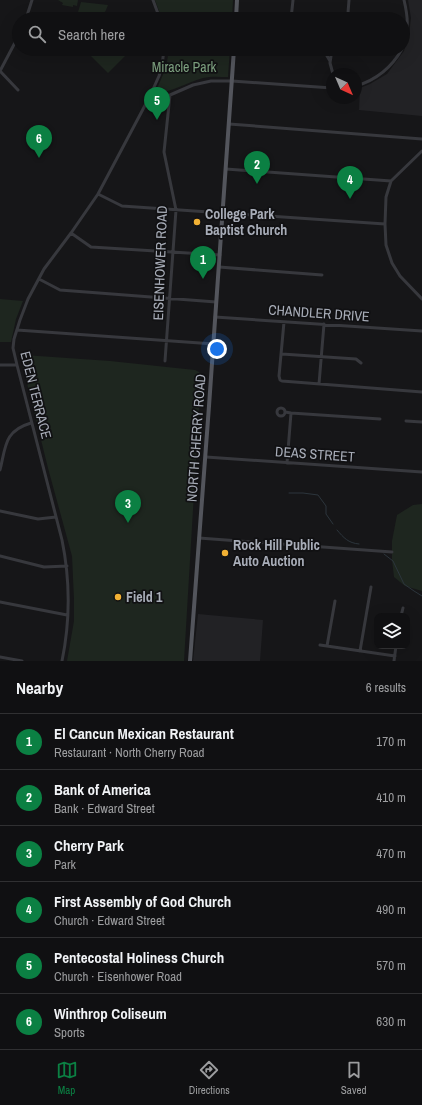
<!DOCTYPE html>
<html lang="en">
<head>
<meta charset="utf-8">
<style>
  :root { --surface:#101012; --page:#19191b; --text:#f1f3f6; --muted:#9c9d9f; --line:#303032; --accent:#0b8043 }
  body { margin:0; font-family:"Archivo Narrow",sans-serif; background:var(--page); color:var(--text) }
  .controls { position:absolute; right:12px; bottom:12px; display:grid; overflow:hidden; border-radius:8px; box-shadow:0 4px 16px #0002 }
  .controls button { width:36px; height:36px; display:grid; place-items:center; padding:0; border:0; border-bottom:1px solid var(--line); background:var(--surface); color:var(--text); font:20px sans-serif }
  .compass { position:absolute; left:326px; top:68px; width:36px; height:36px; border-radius:50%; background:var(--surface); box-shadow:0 4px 16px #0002; rotate:136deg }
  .you { position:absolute; left:217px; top:349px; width:14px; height:14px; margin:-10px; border:3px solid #fff; border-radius:50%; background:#1a73e8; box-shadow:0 0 0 6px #1a73e833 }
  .badge { display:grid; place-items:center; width:26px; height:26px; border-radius:50%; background:var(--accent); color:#fff; font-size:13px; font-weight:700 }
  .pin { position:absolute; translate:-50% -33px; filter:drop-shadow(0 1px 2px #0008) }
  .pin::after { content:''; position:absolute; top:21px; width:14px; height:12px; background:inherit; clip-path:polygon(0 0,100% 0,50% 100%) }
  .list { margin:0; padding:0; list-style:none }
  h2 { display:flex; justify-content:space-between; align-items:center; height:52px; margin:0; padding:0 16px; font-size:17px }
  h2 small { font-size:13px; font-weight:400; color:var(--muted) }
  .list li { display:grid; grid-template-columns:26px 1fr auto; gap:12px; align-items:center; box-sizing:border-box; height:56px; padding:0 16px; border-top:1px solid var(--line) }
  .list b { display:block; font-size:15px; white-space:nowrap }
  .list p { margin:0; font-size:13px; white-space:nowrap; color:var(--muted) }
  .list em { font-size:13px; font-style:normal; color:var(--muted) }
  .icon { flex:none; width:22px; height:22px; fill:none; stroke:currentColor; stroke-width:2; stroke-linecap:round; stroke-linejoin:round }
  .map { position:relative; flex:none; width:422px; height:661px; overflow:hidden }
  .search { position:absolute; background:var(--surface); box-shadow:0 4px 16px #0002; left:12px; right:12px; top:12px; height:44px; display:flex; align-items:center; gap:10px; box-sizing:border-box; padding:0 14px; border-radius:22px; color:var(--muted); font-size:15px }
  .sheet { height:388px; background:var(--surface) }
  nav { display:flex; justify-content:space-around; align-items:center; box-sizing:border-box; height:56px; border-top:1px solid var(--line); background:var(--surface); font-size:11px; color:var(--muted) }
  nav a { display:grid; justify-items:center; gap:2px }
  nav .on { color:var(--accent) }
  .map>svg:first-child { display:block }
  .built { fill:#222225 }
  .green { fill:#1e261f }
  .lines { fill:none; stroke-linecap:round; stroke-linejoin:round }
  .stream { stroke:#2c353c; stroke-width:1 }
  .minor { stroke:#37383d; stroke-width:3 }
  .major { stroke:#53555c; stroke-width:4 }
  .poi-dot { fill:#f2b134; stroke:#111113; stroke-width:1.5 }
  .labels { text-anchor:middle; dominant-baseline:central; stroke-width:3.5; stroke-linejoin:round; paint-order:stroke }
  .park-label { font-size:14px; fill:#7fa381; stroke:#111113 }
  .poi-label { font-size:14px; font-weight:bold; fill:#a8adb8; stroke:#111113; text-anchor:start }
  .street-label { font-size:14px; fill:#a8adb8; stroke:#111113 }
</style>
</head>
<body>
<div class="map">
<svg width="422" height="661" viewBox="0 0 422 661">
  <rect width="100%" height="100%" fill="#161618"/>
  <path class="built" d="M408 0H422V116L359 110 360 88 370 84 387 74 404 51 409 35 411 18Z
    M198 614 263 620 260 661H193Z"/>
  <path class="green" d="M58 0H78L77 6 73 5V7L62 5 63 3Z
    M155 0H233L232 19H162Z
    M81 2 108 5 106 10 101 19H76Z
    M84 49H132L108 73Z
    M168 49H230L228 77C220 77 211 76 203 78 186 83 172 92 155 93 161 79 169 65 168 49Z
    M0 299 23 301 16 319 11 342H0Z
    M24 355 110 361 195 370 199 372 201 375 184 661H67L74 621V599L72 556 48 468 21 359Z
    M422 504V591L405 586 394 577 392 560V541L397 515 413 505Z"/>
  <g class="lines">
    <path class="stream" d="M289 493H303L318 495 326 506V514L333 524
      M337 530C344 538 348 543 359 544
      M384 554 393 561 404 584 414 591 422 596"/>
    <path class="minor" d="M153 0 160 19
      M26 19 32 0
      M291 19 293 0
      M346 19 348 13 349 0
      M403 45C409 28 408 17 404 0
      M323 49 330 61
      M332 49 330 63 333 74
      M356 86C376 80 392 67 402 49
      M18 90 0 71 19 35
      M150 96 170 95 193 85 211 81H232L332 88
      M229 124 422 139
      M422 151 391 181 386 197 385 224 386 245 392 263 400 276 422 299
      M226 169 391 181
      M98 194 122 206 385 224
      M71 233 91 247 220 255
      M219 267 322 275
      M39 279 60 290 216 302
      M215 317 422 331
      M284 322 279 376 280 380 282 381 422 392
      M17 330 214 344
      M282 354 356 359 361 363
      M165 361 176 210 164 152 170 95
      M0 365H17
      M319 384 324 324
      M277 412a4 4 0 1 1 8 0a4 4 0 1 1-8 0Z
      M285 412 291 413 380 419
      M406 421 422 422
      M206 457 422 472
      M287 463 291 413
      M0 470C6 446 4 431 31 423
      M0 511 38 519 56 517
      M199 538 392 552
      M0 556 44 567 67 566
      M0 602 67 615
      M401 616 403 608
      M320 645 395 656
      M327 646 335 601
      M360 651 371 587
      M0 657 22 661
      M62 661C70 622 70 579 62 540L17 365 13 348 14 339 20 320 28 299 44 269 71 233 98 194 150 96 159 76 162 66 164 49
      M394 661 396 646"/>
    <path class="major" d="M236 19 237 0
      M190 661 209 406 234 49"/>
  </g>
  <g class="poi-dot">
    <circle cx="197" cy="222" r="4"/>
    <circle cx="225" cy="553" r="4"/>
    <circle cx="118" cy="597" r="4"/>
  </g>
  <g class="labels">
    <g class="park-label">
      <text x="184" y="67">Miracle Park</text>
    </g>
    <g class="poi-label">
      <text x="205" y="214">College Park<tspan x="205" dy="16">Baptist Church</tspan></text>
      <text x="233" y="545">Rock Hill Public<tspan x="233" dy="16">Auto Auction</tspan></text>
      <text x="126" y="597">Field 1</text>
    </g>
    <g class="street-label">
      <text transform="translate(160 263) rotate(-88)">EISENHOWER ROAD</text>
      <text transform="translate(319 313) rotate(4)">CHANDLER DRIVE</text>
      <text transform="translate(36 395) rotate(76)">EDEN TERRACE</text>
      <text transform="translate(196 438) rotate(-86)">NORTH CHERRY ROAD</text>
      <text transform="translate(315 454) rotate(4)">DEAS STREET</text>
    </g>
  </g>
</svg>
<div class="controls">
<button><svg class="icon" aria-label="layers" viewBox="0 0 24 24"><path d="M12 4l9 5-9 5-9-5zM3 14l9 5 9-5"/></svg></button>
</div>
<svg class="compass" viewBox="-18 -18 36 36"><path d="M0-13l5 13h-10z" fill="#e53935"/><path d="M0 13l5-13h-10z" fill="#9c9d9f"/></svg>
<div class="you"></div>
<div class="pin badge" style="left:203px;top:279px">1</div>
<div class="pin badge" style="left:257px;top:184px">2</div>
<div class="pin badge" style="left:128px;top:523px">3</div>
<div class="pin badge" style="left:350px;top:199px">4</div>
<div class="pin badge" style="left:157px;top:120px">5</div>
<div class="pin badge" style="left:39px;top:158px">6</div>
<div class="search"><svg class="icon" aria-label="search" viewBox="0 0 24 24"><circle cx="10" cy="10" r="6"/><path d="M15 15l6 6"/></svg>Search here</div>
</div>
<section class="sheet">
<h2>Nearby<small>6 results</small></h2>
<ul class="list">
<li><span class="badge">1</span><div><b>El Cancun Mexican Restaurant</b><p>Restaurant · North Cherry Road</p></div><em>170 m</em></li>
<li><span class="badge">2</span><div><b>Bank of America</b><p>Bank · Edward Street</p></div><em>410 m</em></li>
<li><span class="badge">3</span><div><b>Cherry Park</b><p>Park</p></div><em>470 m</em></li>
<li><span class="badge">4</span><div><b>First Assembly of God Church</b><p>Church · Edward Street</p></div><em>490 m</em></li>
<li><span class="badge">5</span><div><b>Pentecostal Holiness Church</b><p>Church · Eisenhower Road</p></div><em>570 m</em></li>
<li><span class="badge">6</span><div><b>Winthrop Coliseum</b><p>Sports</p></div><em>630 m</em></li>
</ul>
</section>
<nav>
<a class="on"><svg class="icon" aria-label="map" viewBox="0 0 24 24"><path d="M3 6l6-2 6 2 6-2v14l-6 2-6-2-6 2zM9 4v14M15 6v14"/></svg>Map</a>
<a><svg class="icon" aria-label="directions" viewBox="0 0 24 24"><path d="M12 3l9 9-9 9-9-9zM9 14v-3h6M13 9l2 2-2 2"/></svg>Directions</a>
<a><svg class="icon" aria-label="saved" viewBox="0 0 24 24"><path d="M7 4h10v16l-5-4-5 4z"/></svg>Saved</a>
</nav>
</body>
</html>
